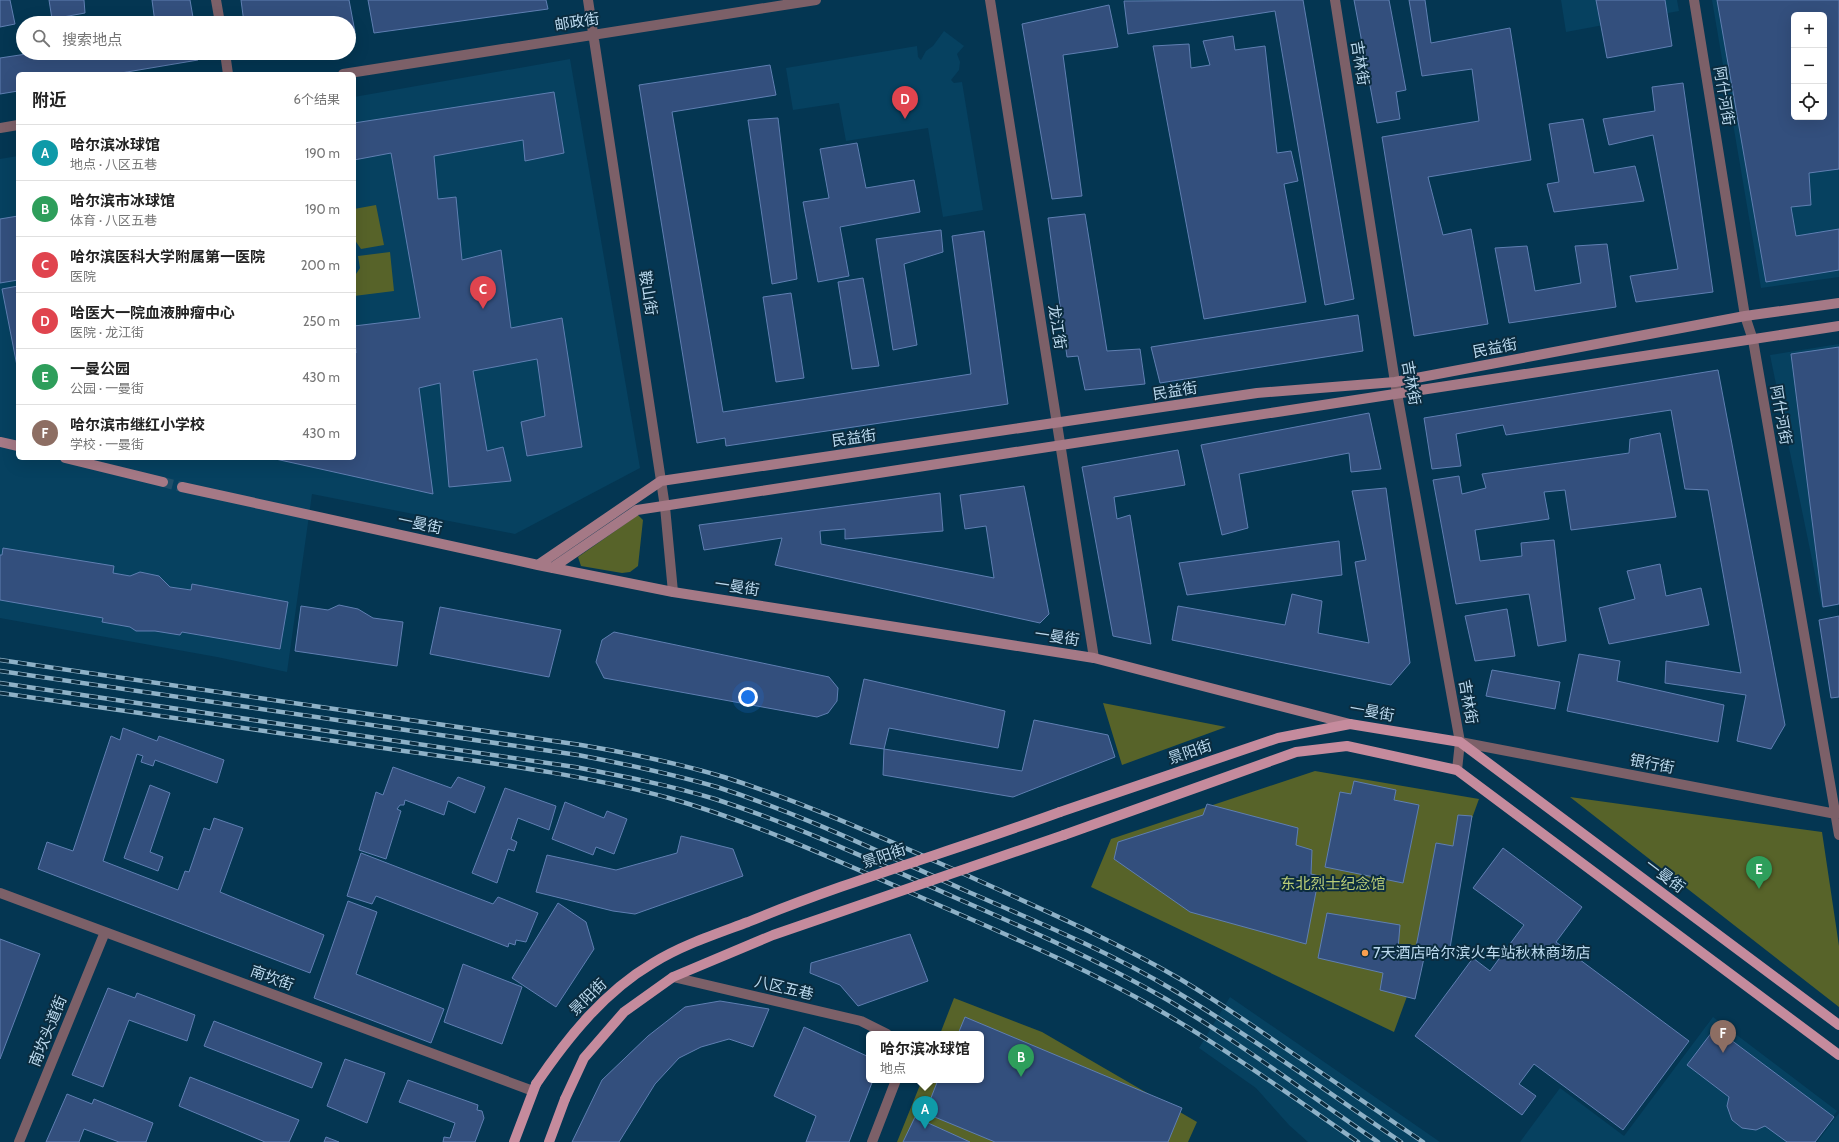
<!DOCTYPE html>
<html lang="zh">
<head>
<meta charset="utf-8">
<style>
  :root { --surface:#fff; --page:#f2f2f2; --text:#222; --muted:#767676; --line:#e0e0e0; --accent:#835a36 }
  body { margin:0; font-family:Cabin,"Noto Sans SC",sans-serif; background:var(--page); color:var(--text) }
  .controls { position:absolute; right:12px; top:12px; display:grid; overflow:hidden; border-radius:6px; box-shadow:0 4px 16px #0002 }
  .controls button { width:36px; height:36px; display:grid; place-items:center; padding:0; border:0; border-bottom:1px solid var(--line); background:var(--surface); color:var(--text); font:20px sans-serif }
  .you { position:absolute; left:748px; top:697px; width:14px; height:14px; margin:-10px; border:3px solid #fff; border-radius:50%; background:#1a73e8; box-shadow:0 0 0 6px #1a73e833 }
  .badge { display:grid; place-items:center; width:26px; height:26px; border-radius:50%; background:var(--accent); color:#fff; font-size:13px; font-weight:700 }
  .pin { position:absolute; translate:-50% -33px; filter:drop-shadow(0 1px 2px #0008) }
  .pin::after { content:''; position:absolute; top:21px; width:14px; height:12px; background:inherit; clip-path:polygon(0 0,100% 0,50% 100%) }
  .popup { position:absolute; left:866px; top:1031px; width:118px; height:52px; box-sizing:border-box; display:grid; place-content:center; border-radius:6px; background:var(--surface); filter:drop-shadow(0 1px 3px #0005); font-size:13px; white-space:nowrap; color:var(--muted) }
  .popup b { font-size:15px; color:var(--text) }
  .popup::after { content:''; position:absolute; left:50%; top:100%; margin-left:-8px; border:8px solid transparent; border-top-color:var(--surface) }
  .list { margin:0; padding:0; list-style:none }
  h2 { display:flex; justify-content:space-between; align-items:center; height:52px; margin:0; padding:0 16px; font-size:17px }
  h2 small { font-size:13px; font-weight:400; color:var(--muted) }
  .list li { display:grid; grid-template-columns:26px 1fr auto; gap:12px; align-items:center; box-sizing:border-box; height:56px; padding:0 16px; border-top:1px solid var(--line) }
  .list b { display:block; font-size:15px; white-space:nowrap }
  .list p { margin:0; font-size:13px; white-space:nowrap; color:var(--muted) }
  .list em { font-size:13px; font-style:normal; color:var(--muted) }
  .icon { flex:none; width:22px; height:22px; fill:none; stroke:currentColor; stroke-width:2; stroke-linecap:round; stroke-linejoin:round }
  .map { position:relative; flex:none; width:1839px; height:1142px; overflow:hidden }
  .search { position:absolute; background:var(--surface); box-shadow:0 4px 16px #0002; left:16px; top:16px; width:340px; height:44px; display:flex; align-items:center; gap:10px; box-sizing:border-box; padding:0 14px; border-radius:22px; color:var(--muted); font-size:15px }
  .panel { position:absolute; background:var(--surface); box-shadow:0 4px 16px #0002; left:16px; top:72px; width:340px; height:388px; border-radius:6px }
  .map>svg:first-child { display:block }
  .built { fill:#064160; fill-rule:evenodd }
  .green { fill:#576329 }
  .building { fill:#334f7d; stroke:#5f7fb2; fill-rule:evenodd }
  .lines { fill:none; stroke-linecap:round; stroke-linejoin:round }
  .secondary-tunnel { stroke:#204f6a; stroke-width:10; stroke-dasharray:10 5; stroke-linecap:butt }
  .minor { stroke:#7c6068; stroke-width:10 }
  .tertiary { stroke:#7c6068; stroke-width:10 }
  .secondary { stroke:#a57986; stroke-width:10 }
  .primary { stroke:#c58b9d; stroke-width:10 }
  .rail-casing { stroke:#8eb1c7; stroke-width:4.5 }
  .rail { stroke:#0b2c3f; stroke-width:3; stroke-dasharray:9; stroke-linecap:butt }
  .primary-bridge { stroke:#c58b9d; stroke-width:10 }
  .poi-dot { fill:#fa9f4f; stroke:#0b2c3f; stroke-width:1.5 }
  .labels { text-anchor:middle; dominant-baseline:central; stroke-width:4; stroke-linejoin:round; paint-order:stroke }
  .street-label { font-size:15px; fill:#bcdaef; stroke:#0b2c3f }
  .park-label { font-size:15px; fill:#bacd76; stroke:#0b2c3f }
  .poi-label { font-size:15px; fill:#bcdaef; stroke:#0b2c3f; text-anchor:start }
</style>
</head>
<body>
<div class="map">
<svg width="1839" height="1142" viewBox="0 0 1839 1142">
  <rect width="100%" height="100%" fill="#043652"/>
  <path class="built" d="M1561 0H1677L1679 11 1566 32Z
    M1712 0H1839V277L1761 288ZM1794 15H1824V117H1794Z
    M944 31 964 46 957 54 960 62 959 70 951 80 954 83 962 82 983 210 943 217 928 128 846 141 839 103 793 110 786 68 917 46 918 57 921 60 926 51 933 46Z
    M570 59 640 468 515 534 312 494 287 672 217 657 0 618V159L18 156V458H354V97Z
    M1839 344V605L1822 608 1770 355Z
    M1230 997 1440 1142H1308L1289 1125 1256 1088 1199 1048Z
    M1713 1017 1837 1111 1814 1142H1520L1560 1088 1624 1136Z
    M1839 1113V1142H1817Z"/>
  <path class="green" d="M376 205 384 245 361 249 354 239V209Z
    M390 252 394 291 354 296V277L360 268 358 256Z
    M638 515 643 520 638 566 630 572 622 573 581 566 578 557Z
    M1103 703 1226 727 1122 765Z
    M1315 771 1479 799 1394 1032 1091 887 1111 839Z
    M1570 797 1822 832 1839 946V1007Z
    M954 998 1042 1032 1197 1122 1188 1142H897L922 1080H981V1034H940Z"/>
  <path class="building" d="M0 0H10L15 24 0 27Z
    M49 0H84L85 13 52 19Z
    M152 0H190L194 23H169L168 21 155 23Z
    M241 0H349L355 32 349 33V23H244Z
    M368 0H546L548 9 374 33Z
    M1303 0 1354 299 1325 305 1275 11 1128 34 1124 1Z
    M1354 0H1389L1406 90 1396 92 1400 119 1377 123Z
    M1409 0H1425L1431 43 1510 28 1531 160 1428 177 1443 235 1471 229 1488 324 1414 336 1382 137 1479 121 1472 69 1422 76Z
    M1596 0H1665L1672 46 1607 58Z
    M1717 0H1839V169L1809 173 1811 205 1791 207 1796 236 1839 229V270L1766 282ZM1794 15H1824V117H1794Z
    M1109 5 1118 47 1063 55 1082 196 1052 199 1022 24Z
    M1233 36 1235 50 1265 46 1277 153 1291 151 1298 181 1284 184 1306 302 1204 319 1153 46 1189 44 1191 68 1210 65 1203 41Z
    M33 53H198V60L115 74H18V91L0 94V58Z
    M770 65 776 95 672 112 723 412 971 374 952 236 984 231 1008 404 726 446 725 438 697 443 639 85Z
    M1683 83 1713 292 1636 302 1630 276 1678 269 1653 135 1609 145 1603 119 1655 111 1652 87Z
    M554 92 564 153 525 161 523 140 434 156 438 199 456 197 462 260 501 250 511 328 562 318 582 447 527 456 521 422 545 416 537 359 473 371 487 451 503 447 511 481 449 487 440 383 419 388 433 494 271 458H354V353H356L354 326 420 318 391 153 354 160V123Z
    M778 118 797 279 772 284 748 120Z
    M1583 119 1594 173 1635 166 1644 201 1554 212 1547 184 1559 182 1549 124Z
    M857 143 866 188 914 180 920 212 840 227 849 276 818 282 803 202 829 198 820 149Z
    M1085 214 1107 351 1140 349 1145 384 1085 390 1078 356 1067 357 1048 218Z
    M18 216V280L0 283V219Z
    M941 230 943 252 904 264 917 345 893 350 876 239Z
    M1607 244 1616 307 1509 323 1495 248 1527 246 1535 291 1581 283 1575 246Z
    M863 278 879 366 852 369 838 282Z
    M18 286V371L2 289Z
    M791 293 804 378 776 382 763 297Z
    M1358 315 1363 351 1160 383 1151 347Z
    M1839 347V604L1823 607 1791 354Z
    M1718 370 1785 725 1771 749 1737 741 1746 695 1665 683 1666 661 1741 673 1708 490 1685 489 1671 410 1506 435 1503 425 1456 434 1461 466 1432 469 1424 418Z
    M1369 413 1381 469 1351 472 1349 453 1239 474 1248 528 1222 535 1201 445Z
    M1660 433 1676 517 1571 530 1565 490 1544 492 1549 519 1475 530 1480 561 1522 556 1521 543 1554 540 1566 641 1538 646 1529 594 1456 604 1433 480 1459 476 1462 494 1486 488 1482 474 1629 453 1630 439Z
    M1178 450 1185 485 1114 497 1117 519 1130 515 1151 644 1113 636 1082 467Z
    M1024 486 1049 614 1040 623 775 565 782 538 704 550 699 525 940 493 943 531 845 539V529L820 531 821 544 994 578 986 526 965 529 960 495Z
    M1386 488 1410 663 1391 685 1172 640 1178 606 1285 625 1292 594 1322 601 1318 633 1369 643 1355 562 1366 560 1352 491Z
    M1339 541 1342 575 1187 595 1179 563Z
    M3 548 114 566 113 573 130 576 140 572 159 576 170 587 191 590 192 584 288 602 280 649 182 632 180 635 155 631H136L130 627 102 622 103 618 0 600V555H2Z
    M1660 564 1666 596 1701 588 1709 625 1609 644 1599 608 1635 599 1627 571Z
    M339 605 358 609 373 618 403 622 397 666 295 651 301 606 328 610Z
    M440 607 561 630 549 677 430 654Z
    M1507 609 1515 656 1475 661 1465 616Z
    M1839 616V697L1831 698 1819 620Z
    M614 632 829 677 838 688 837 701 828 713 817 717 604 678 596 662 602 640Z
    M1579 654 1620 661 1617 681 1724 705 1718 742 1567 711Z
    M1492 670 1560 682 1555 709 1486 696Z
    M864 679 1005 711 998 748 889 728 884 749 850 744Z
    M1034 720 1108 735 1115 757 1013 797 883 775 884 749 1022 771Z
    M123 728 157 741 159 736 224 760 217 783 155 760 153 766 141 762 143 756 137 754 103 861 178 890 185 871 189 872 204 828 210 830 214 818 243 828 220 892 324 935 310 973 38 869 47 842 73 851 111 736 120 740Z
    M393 767 451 788 458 777 485 787 475 813 448 801 444 815 405 800 404 805H400L397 809 401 811 386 859 359 850 376 792 383 795Z
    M1354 781 1396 790 1394 800 1419 805 1403 883 1325 867 1340 792 1351 794Z
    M150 785 170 793 150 852 163 857 158 871 124 858Z
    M505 788 556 806 549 830 518 818 511 839 517 842 514 851 508 849 497 883 472 873Z
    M565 802 604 818 607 811 627 819 614 854 596 847 593 855 552 839Z
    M1207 804 1298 828 1296 845 1312 850 1311 874 1319 876 1306 944 1190 912 1114 859 1118 842 1203 815Z
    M1458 815 1472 816 1449 954 1416 947 1436 843 1453 846Z
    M681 836 733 849 743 876 635 914 613 911 536 892 547 855 616 870 677 853Z
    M1503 848 1582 907 1556 942 1689 1041 1623 1130 1534 1064 1519 1084 1536 1096 1522 1115 1415 1036 1473 958 1490 971 1524 925 1473 888Z
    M361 853 493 904 498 897 538 913 526 942 516 940 515 945 509 943 508 947 376 896 372 904 347 896Z
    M348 901 377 912 356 974 444 1009 431 1043 314 998Z
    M558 903 586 922 594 949 556 1007 512 978Z
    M1327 913 1400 925 1398 949 1424 958 1415 999 1380 990 1383 973 1318 958Z
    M910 934 928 981 858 1006 840 985 810 973 811 963Z
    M0 939 40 954 0 1059Z
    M463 964 522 987 502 1044 444 1022Z
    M108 988 135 998 137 993 195 1015 187 1041 129 1020 103 1087 72 1075Z
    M720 1001 769 1009 753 1047 729 1039 701 1047 679 1058 655 1084 619 1142H572L602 1080 648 1036 685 1007Z
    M965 1017 1182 1108 1168 1142H995L925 1113 938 1080H981V1034H958Z
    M214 1021 322 1063 312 1088 204 1046Z
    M804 1027 869 1057V1080H873L849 1142H806L816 1116 774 1096Z
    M1715 1028 1834 1117 1815 1142H1787L1765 1126 1756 1130 1742 1128 1732 1120 1727 1106 1729 1097 1687 1065Z
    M345 1059 385 1073 367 1123 327 1106Z
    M190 1077 299 1120 289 1142H265L179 1106Z
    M408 1080 478 1105 477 1110 482 1111 484 1118 475 1142H443L444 1137 450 1138 455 1123 399 1102Z
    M67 1094 92 1104 94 1099 153 1123 146 1142H119L84 1129 79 1142H46Z
    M915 1117 970 1142H903Z
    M326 1137 339 1142H324Z"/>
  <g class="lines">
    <path class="secondary-tunnel" d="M163 482 182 487"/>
    <path class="minor" d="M673 977 861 1021 887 1034
      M872 1142 896 1080"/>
    <path class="tertiary" d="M216 0 220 23
      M588 0 665 507 673 592
      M990 0 1094 658
      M1335 0 1395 382 1460 742 1457 770
      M1694 0 1745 316 1753 340 1839 835
      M225 53 228 74
      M343 74 816 0
      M0 128 18 125
      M1460 742 1836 814 1839 813
      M0 893 533 1091
      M19 1142 105 932"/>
    <path class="secondary" d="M0 442 18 446
      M65 458 163 482
      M182 487 538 565 673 592 1094 658 1350 724
      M538 565 661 481 1257 393 1395 382 1745 316 1839 303
      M552 568 637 510 1839 326"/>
    <path class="primary" d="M1060 812 1278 738 1350 724 1460 742 1839 1025
      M1064 835 1296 752 1347 746 1457 770 1839 1055
      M514 1142 536 1084
      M549 1142 565 1099"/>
    <defs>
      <path id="rail" d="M0 660 581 745C629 753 677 763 724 777 806 803 885 839 964 874 1037 907 1111 939 1180 979 1215 1000 1249 1023 1282 1046 1329 1078 1376 1110 1423 1142
        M0 671 578 755C625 764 672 774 717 787 802 814 883 854 964 890 1035 921 1108 951 1175 991 1253 1038 1326 1091 1401 1142
        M0 683 575 767C622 776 669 785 715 799 798 826 877 863 956 898 1027 929 1098 960 1166 999 1239 1042 1308 1094 1378 1142
        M0 693C130 711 260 730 390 749 483 762 578 773 669 798 749 821 825 855 900 888 987 927 1075 962 1157 1009 1225 1048 1293 1097 1358 1142"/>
    </defs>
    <use href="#rail" class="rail-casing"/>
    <use href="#rail" class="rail"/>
    <path class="primary-bridge" d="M536 1084C568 1037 604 992 653 963 682 945 716 934 748 922 850 880 956 850 1060 812
      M565 1099 584 1058 624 1012 673 977 773 935 1064 835"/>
  </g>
  <circle class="poi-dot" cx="1365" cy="953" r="4"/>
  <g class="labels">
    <g class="street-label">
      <text transform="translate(577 22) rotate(-9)">邮政街</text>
      <text transform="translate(1360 63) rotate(81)">吉林街</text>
      <text transform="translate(1724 96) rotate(81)">阿什河街</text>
      <text transform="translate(648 293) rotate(81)">鞍山街</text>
      <text transform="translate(1057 327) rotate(81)">龙江街</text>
      <text transform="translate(1495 348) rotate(-11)">民益街</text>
      <text transform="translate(1411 383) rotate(80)">吉林街</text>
      <text transform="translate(1175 391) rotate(-9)">民益街</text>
      <text transform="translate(1781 415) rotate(80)">阿什河街</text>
      <text transform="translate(854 438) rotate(-8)">民益街</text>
      <text transform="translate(420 524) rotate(12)">一曼街</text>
      <text transform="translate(737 587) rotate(9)">一曼街</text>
      <text transform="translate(1057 637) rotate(9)">一曼街</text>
      <text transform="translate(1468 702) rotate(80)">吉林街</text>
      <text transform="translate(1372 712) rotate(10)">一曼街</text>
      <text transform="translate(1190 752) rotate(-19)">景阳街</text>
      <text transform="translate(1652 764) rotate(11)">银行街</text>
      <text transform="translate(884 856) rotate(-19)">景阳街</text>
      <text transform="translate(1665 876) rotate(37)">一曼街</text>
      <text transform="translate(272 978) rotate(20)">南坎街</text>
      <text transform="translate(784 988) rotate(13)">八区五巷</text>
      <text transform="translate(588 997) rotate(-44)">景阳街</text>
      <text transform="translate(48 1031) rotate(-68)">南坎头道街</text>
    </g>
    <g class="park-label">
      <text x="1333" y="884">东北烈士纪念馆</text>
    </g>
    <g class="poi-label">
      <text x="1373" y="953">7天酒店哈尔滨火车站秋林商场店</text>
    </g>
  </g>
</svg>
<div class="controls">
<button>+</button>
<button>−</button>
<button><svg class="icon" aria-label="locate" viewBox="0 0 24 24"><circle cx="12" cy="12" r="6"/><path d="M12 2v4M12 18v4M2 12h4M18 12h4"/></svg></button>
</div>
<div class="you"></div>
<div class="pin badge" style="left:925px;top:1129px;background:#0f9aa8">A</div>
<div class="popup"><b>哈尔滨冰球馆</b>地点</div>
<div class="pin badge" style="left:1021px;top:1077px;background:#2e9e5b">B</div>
<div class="pin badge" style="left:483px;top:309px;background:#e0444e">C</div>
<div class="pin badge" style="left:905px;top:119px;background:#e0444e">D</div>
<div class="pin badge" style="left:1759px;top:889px;background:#2e9e5b">E</div>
<div class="pin badge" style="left:1723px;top:1053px;background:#8d6e63">F</div>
<div class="search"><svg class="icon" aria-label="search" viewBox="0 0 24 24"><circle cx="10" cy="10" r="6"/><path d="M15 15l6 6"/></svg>搜索地点</div>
<section class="panel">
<h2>附近<small>6个结果</small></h2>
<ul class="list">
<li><span class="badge" style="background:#0f9aa8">A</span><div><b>哈尔滨冰球馆</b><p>地点 · 八区五巷</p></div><em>190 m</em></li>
<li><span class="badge" style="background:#2e9e5b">B</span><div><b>哈尔滨市冰球馆</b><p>体育 · 八区五巷</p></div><em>190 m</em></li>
<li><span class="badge" style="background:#e0444e">C</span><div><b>哈尔滨医科大学附属第一医院</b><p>医院</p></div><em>200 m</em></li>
<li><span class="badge" style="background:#e0444e">D</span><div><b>哈医大一院血液肿瘤中心</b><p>医院 · 龙江街</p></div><em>250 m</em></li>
<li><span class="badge" style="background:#2e9e5b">E</span><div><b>一曼公园</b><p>公园 · 一曼街</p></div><em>430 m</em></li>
<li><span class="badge" style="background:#8d6e63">F</span><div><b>哈尔滨市继红小学校</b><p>学校 · 一曼街</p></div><em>430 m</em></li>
</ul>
</section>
</div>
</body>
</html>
